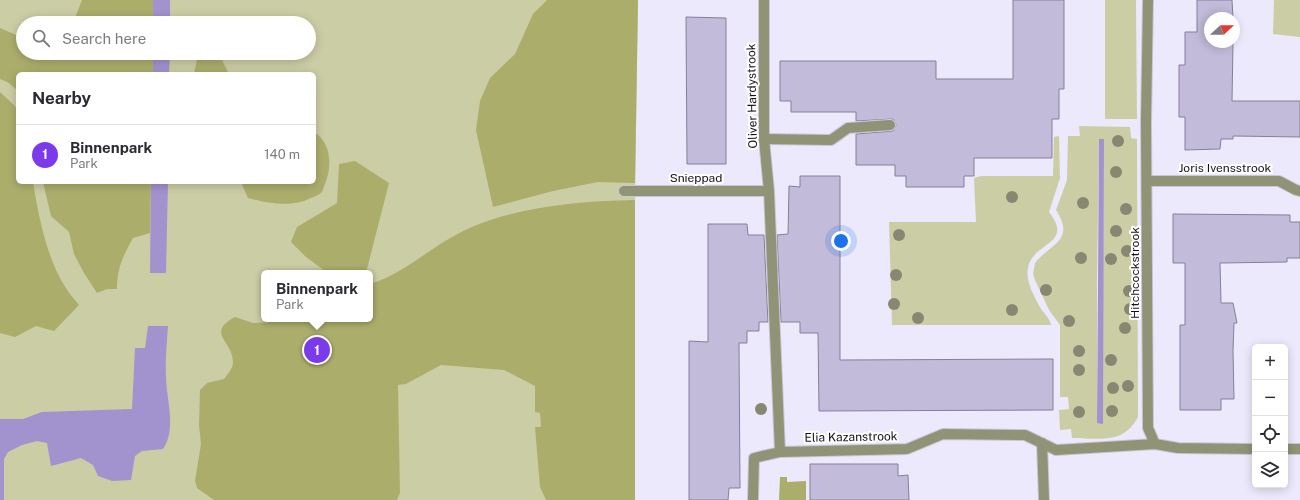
<!DOCTYPE html>
<html lang="en">
<head>
<meta charset="utf-8">
<style>
  :root { --surface:#fff; --page:#f2f2f3; --text:#2b2b33; --muted:#7c7c81; --line:#e1e1e2; --accent:#7c3aed }
  body { margin:0; font-family:"Public Sans",sans-serif; background:var(--page); color:var(--text) }
  .controls { position:absolute; right:12px; bottom:12px; display:grid; overflow:hidden; border-radius:6px; box-shadow:0 2px 10px #0003 }
  .controls button { width:36px; height:36px; display:grid; place-items:center; padding:0; border:0; border-bottom:1px solid var(--line); background:var(--surface); color:var(--text); font:20px sans-serif }
  .compass { position:absolute; left:1204px; top:12px; width:36px; height:36px; border-radius:50%; background:var(--surface); box-shadow:0 2px 10px #0003; rotate:68deg }
  .you { position:absolute; left:841px; top:241px; width:14px; height:14px; margin:-10px; border:3px solid #fff; border-radius:50%; background:#1a73e8; box-shadow:0 0 0 6px #1a73e833 }
  .badge { display:grid; place-items:center; width:26px; height:26px; border-radius:50%; background:var(--accent); color:#fff; font-size:13px; font-weight:700 }
  .pin { position:absolute; translate:-50% -50%; border:2px solid #fff; box-shadow:0 1px 4px #0006 }
  .popup { position:absolute; left:261px; top:270px; width:112px; height:52px; box-sizing:border-box; display:grid; place-content:center; border-radius:6px; background:var(--surface); filter:drop-shadow(0 1px 3px #0005); font-size:13px; white-space:nowrap; color:var(--muted) }
  .popup b { font-size:15px; color:var(--text) }
  .popup::after { content:''; position:absolute; left:50%; top:100%; margin-left:-8px; border:8px solid transparent; border-top-color:var(--surface) }
  .list { margin:0; padding:0; list-style:none }
  h2 { display:flex; justify-content:space-between; align-items:center; height:52px; margin:0; padding:0 16px; font-size:17px }
  h2 small { font-size:13px; font-weight:400; color:var(--muted) }
  .list li { display:grid; grid-template-columns:26px 1fr auto; gap:12px; align-items:center; box-sizing:border-box; height:60px; padding:0 16px; border-top:1px solid var(--line) }
  .list b { display:block; font-size:15px; white-space:nowrap }
  .list p { margin:0; font-size:13px; white-space:nowrap; color:var(--muted) }
  .list em { font-size:13px; font-style:normal; color:var(--muted) }
  .icon { flex:none; width:22px; height:22px; fill:none; stroke:currentColor; stroke-width:2; stroke-linecap:round; stroke-linejoin:round }
  .map { position:relative; flex:none; width:1300px; height:500px; overflow:hidden }
  .search { position:absolute; background:var(--surface); box-shadow:0 2px 10px #0003; left:16px; top:16px; width:300px; height:44px; display:flex; align-items:center; gap:10px; box-sizing:border-box; padding:0 14px; border-radius:22px; color:var(--muted); font-size:15px }
  .panel { position:absolute; background:var(--surface); box-shadow:0 2px 10px #0003; left:16px; top:72px; width:300px; height:112px; border-radius:6px }
  .map>svg:first-child { display:block }
  .green { fill:#cbcda5; fill-rule:evenodd }
  .forest { fill:#abae6b }
  .water { fill:#a292ce }
  .building { fill:#c2bbd9; stroke:#867f9b }
  .lines { fill:none; stroke-linecap:round; stroke-linejoin:round }
  .lane-casing { stroke:#cac6d8; stroke-width:12 }
  .street-casing { stroke:#cac6d8; stroke-width:12 }
  .lane { stroke:#919377; stroke-width:10 }
  .street { stroke:#919377; stroke-width:10 }
  .tree { fill:#888771 }
  .labels { text-anchor:middle; dominant-baseline:central; stroke-width:4; stroke-linejoin:round; paint-order:stroke }
  .street-label { font-size:12px; fill:#120f19; stroke:#fff }
</style>
</head>
<body>
<div class="map">
<svg width="1300" height="500" viewBox="0 0 1300 500">
  <rect width="100%" height="100%" fill="#ede9fc"/>
  <path class="green" d="M0 0H638L635 200 634 500H0ZM23 23H309V53H23ZM18 74H314V182H18ZM264 273H370V319H264Z
    M1105 0H1136L1137 119H1105Z
    M1274 0H1300V37L1273 34Z
    M1079 126 1130 127 1131 138 1137 139 1138 417C1123 445 1100 438 1072 438L1071 429 1060 430 1059 410 1069 409 1068 397H1060V325L1049 310 1035 280 1033 274 1035 263C1050 244 1076 241 1056 210L1067 180 1068 136H1080ZM1099 139H1104L1103 281 1097 423V282Z
    M1059 136 1060 178 1049 212C1075 245 1032 242 1028 268 1025 281 1035 298 1041 309 1045 314 1050 319 1051 325H892L889 222H976L974 178 981 176H1053L1054 137Z"/>
  <path class="forest" d="M82 0H153V23H73Z
    M547 0H638L635 183 598 182 553 191 493 207 476 130 480 101 490 78 515 54 533 14Z
    M0 28 23 38V53H153V74H18V91L9 83 0 79Z
    M211 53 220 56 229 74H194L197 59Z
    M0 92 15 106 18 112V182H33C38 214 47 258 64 285 68 292 74 299 79 305L54 331 36 326 15 337 0 333Z
    M314 132C332 143 332 167 325 184 324 186 323 190 322 192 319 195 314 197 311 198 291 208 268 203 248 198L241 182H314Z
    M355 161 389 183 366 273H328L306 257 291 242 297 227 337 203 339 164Z
    M43 182H151L150 233 133 238C123 256 117 268 117 289H107L97 293 84 273 74 254 69 232 51 216Z
    M635 200V500H546L540 487 535 427H541L540 413 535 412V386L504 370 441 365 406 384 398 385 400 493 397 500H214L197 488 195 481 201 444 199 425 200 390 207 383 224 379C228 374 233 368 233 362 233 341 205 333 235 317L253 323 272 322 270 319H370V284C401 275 426 251 454 236 505 207 578 201 635 200Z
    M780 477H787V482L806 481V500H779Z"/>
  <path class="water" d="M153 0H170V23H153Z
    M153 53H170L169 74H153Z
    M1099 139H1104L1103 424 1097 423Z
    M151 182H168L166 273H150Z
    M148 326H168C167 342 165 359 166 376 166 399 177 428 163 449L142 451 135 456 131 480 112 481 98 476 93 465 81 458 51 466 47 443 37 441 22 445 8 452 4 459V500H0V419H23L42 412 132 409 135 348H145Z"/>
  <path class="building" d="M1013 0H1064V89H1059V119H1052V158H974V176H964V187H906V176H895V165H856V134L893 131 896 125 893 119 856 121V112H791V101H780V61H936V79H1013Z
    M1197 0H1232L1233 18H1210V42H1233L1232 101H1300V137L1233 136V139H1221L1220 149 1185 150V117H1179V65H1185V32H1197Z
    M686 17 726 18V164H687Z
    M800 176H840V360L1053 359V410L819 411 818 333H800V322H781L777 235 788 234 789 186 800 187Z
    M1173 214 1290 215V222H1300V258H1287V262L1220 263 1221 303H1233L1237 323H1234L1233 351 1234 399H1221V410H1180V325H1185V263H1173Z
    M708 224H747L748 235H764L768 322H759V331H747V343H739L740 488H729L728 500H689V341L708 342Z
    M810 464H898V476L908 475 909 500H810Z"/>
  <g class="lines">
    <defs>
      <path id="lane" d="M764 139 831 140 848 128 890 125
        M1042 443 1044 500"/>
      <path id="street" d="M764 0V139L769 191 780 452
        M1148 0 1146 122 1148 428 1155 444 1178 448 1255 449
        M1148 181H1279L1296 190 1300 191
        M624 191H769
        M1285 449H1300
        M753 500 754 458 780 452 907 449 943 434 1025 435 1056 450 1155 444"/>
    </defs>
    <use href="#lane" class="lane-casing"/>
    <use href="#street" class="street-casing"/>
    <use href="#lane" class="lane"/>
    <use href="#street" class="street"/>
  </g>
  <g class="tree">
    <circle cx="1118" cy="141" r="6"/>
    <circle cx="1116" cy="172" r="6"/>
    <circle cx="1012" cy="197" r="6"/>
    <circle cx="1083" cy="203" r="6"/>
    <circle cx="1126" cy="209" r="6"/>
    <circle cx="1116" cy="231" r="6"/>
    <circle cx="899" cy="235" r="6"/>
    <circle cx="1127" cy="251" r="6"/>
    <circle cx="1081" cy="258" r="6"/>
    <circle cx="1111" cy="259" r="6"/>
    <circle cx="896" cy="275" r="6"/>
    <circle cx="1046" cy="290" r="6"/>
    <circle cx="1129" cy="291" r="6"/>
    <circle cx="894" cy="304" r="6"/>
    <circle cx="1130" cy="309" r="6"/>
    <circle cx="1012" cy="310" r="6"/>
    <circle cx="918" cy="318" r="6"/>
    <circle cx="1069" cy="321" r="6"/>
    <circle cx="1125" cy="328" r="6"/>
    <circle cx="1079" cy="351" r="6"/>
    <circle cx="1111" cy="360" r="6"/>
    <circle cx="1079" cy="370" r="6"/>
    <circle cx="1128" cy="386" r="6"/>
    <circle cx="1113" cy="388" r="6"/>
    <circle cx="761" cy="409" r="6"/>
    <circle cx="1112" cy="411" r="6"/>
    <circle cx="1079" cy="412" r="6"/>
  </g>
  <g class="labels">
    <g class="street-label">
      <text transform="translate(752 96) rotate(-91)">Oliver Hardystrook</text>
      <text x="1225" y="168">Joris Ivensstrook</text>
      <text x="696" y="178">Snieppad</text>
      <text transform="translate(1135 273) rotate(-90)">Hitchcockstrook</text>
      <text transform="translate(851 437) rotate(-1)">Elia Kazanstrook</text>
    </g>
  </g>
</svg>
<div class="controls">
<button>+</button>
<button>−</button>
<button><svg class="icon" aria-label="locate" viewBox="0 0 24 24"><circle cx="12" cy="12" r="6"/><path d="M12 2v4M12 18v4M2 12h4M18 12h4"/></svg></button>
<button><svg class="icon" aria-label="layers" viewBox="0 0 24 24"><path d="M12 4l9 5-9 5-9-5zM3 14l9 5 9-5"/></svg></button>
</div>
<svg class="compass" viewBox="-18 -18 36 36"><path d="M0-13l5 13h-10z" fill="#e53935"/><path d="M0 13l5-13h-10z" fill="#7c7c81"/></svg>
<div class="you"></div>
<div class="pin badge" style="left:317px;top:350px">1</div>
<div class="popup"><b>Binnenpark</b>Park</div>
<div class="search"><svg class="icon" aria-label="search" viewBox="0 0 24 24"><circle cx="10" cy="10" r="6"/><path d="M15 15l6 6"/></svg>Search here</div>
<section class="panel">
<h2>Nearby<small></small></h2>
<ul class="list">
<li><span class="badge">1</span><div><b>Binnenpark</b><p>Park</p></div><em>140 m</em></li>
</ul>
</section>
</div>
</body>
</html>
